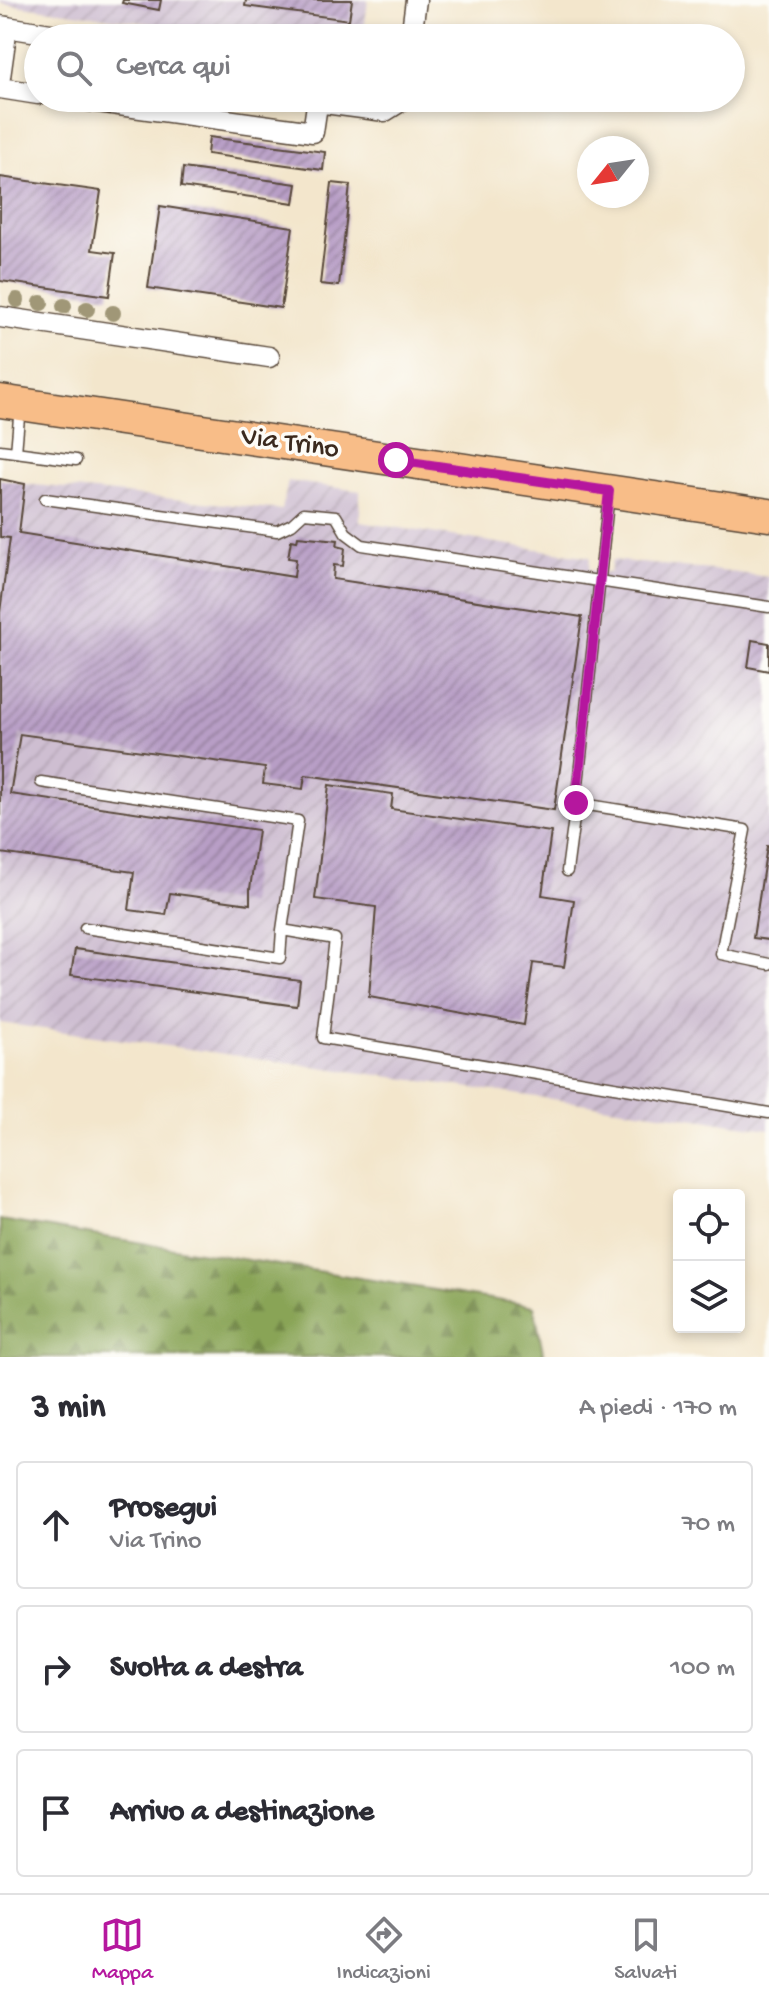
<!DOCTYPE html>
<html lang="it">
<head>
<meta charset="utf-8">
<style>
  :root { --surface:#fff; --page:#f2f2f3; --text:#2b2b33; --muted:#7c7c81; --line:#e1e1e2; --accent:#b5179e }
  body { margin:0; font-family:"Gochi Hand",sans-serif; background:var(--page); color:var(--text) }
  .controls { position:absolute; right:24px; bottom:24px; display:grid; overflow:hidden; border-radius:8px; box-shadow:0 4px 12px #0003 }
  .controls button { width:72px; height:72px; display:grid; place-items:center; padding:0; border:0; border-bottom:2px solid var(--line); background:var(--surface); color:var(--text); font:40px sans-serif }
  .compass { position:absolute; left:577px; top:136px; width:72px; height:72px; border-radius:50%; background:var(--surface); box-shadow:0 4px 12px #0003; rotate:240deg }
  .stop { position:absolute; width:24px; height:24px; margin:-18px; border:6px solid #b5179e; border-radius:50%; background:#fff }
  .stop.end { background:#b5179e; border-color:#fff; box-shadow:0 2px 8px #0008 }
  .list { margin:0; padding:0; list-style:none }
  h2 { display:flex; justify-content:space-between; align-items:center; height:104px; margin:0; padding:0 32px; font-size:34px }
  h2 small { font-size:26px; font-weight:400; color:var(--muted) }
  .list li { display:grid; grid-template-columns:52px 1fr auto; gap:24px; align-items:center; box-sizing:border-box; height:128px; margin:0 16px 16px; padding:0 16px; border:2px solid var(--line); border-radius:8px }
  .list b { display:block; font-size:30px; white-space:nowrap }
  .list p { margin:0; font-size:26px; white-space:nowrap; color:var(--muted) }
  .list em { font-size:26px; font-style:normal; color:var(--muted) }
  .icon { flex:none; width:44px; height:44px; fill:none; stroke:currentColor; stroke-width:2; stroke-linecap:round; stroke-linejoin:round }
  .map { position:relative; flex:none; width:769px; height:1357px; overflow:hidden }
  .search { position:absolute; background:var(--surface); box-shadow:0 4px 12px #0003; left:24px; right:24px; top:24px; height:88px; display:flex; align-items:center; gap:20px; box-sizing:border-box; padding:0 28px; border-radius:44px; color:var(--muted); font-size:30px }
  .sheet { height:536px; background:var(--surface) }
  nav { display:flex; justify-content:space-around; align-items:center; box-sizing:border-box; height:112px; border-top:2px solid var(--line); background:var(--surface); font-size:22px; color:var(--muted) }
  nav a { display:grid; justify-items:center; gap:4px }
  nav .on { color:var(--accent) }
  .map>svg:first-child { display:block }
  .industrial { fill:url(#industrial-furrows) }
  .forest { fill:url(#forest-firs); stroke:#62673a; stroke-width:2 }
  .building { fill:url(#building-hatch) }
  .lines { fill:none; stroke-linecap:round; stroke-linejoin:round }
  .service-casing { stroke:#574638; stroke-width:13 }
  .minor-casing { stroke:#574638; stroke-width:23 }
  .primary-casing { stroke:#574638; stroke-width:35 }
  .service { stroke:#fff; stroke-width:10 }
  .minor { stroke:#fff; stroke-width:20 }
  .primary { stroke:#f8bd88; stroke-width:32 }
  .tree { fill:#a09777 }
  .route { stroke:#b5179e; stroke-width:10 }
  .labels { text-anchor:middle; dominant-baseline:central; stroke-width:7; stroke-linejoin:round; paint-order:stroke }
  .street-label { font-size:28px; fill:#3b2a1e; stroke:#fdfcf7 }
</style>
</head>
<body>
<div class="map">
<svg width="769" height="1357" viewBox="0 0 769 1357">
  <defs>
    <pattern id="industrial-furrows" width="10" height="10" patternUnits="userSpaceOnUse" patternTransform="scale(2)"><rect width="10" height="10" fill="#cebed1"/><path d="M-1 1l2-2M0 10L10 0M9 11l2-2" fill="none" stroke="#b2a3b3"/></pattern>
    <pattern id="forest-firs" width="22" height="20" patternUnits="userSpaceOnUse" patternTransform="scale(2)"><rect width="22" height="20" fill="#89a456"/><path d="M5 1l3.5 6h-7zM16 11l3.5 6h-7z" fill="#718647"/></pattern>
    <pattern id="building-hatch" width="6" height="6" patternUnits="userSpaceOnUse" patternTransform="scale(2)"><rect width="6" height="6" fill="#b89ec6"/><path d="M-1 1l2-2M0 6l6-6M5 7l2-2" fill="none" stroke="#9781a0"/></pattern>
  </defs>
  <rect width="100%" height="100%" fill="#fdfcf7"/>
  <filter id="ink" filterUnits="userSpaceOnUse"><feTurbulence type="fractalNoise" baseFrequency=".0125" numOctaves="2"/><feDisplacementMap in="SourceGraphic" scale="16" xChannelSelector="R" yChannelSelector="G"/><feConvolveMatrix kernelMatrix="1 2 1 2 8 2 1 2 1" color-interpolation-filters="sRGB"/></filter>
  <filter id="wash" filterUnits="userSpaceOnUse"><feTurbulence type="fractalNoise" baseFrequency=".006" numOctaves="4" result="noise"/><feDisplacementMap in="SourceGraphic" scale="32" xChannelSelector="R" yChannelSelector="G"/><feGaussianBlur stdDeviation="1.8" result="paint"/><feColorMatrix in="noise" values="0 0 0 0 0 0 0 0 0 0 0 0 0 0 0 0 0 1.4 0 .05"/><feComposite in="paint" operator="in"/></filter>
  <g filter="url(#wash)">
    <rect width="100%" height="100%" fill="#f3e6cc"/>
    <path class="industrial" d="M0 0H368L363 38H256L0 3Z
      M0 479 25 484 282 510 288 481 360 491V522L590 557 589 570 610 573 612 560 731 572 769 577V1129L0 1023Z"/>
    <path class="forest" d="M0 1220 534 1306 544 1357H0Z"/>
    <g id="blocks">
      <path class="building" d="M123 0H161L159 10 122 3Z
        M246 0H352L349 20 245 6Z
        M209 137 325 152 323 170 207 154Z
        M183 168 297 184 294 203 181 187Z
        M0 177 101 191 92 250 115 253 109 296 0 281Z
        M332 183 350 185 339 286 320 284Z
        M160 206 293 227 281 308 148 288Z
        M0 479 25 484 19 533 294 577 296 559 288 558 291 540 297 541 298 536 338 540 337 546 345 548 343 566 334 565 333 579 582 617 554 810 305 775 303 789 263 784 265 768 20 734 10 794 258 830 250 889V904L170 893 166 915 129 910 134 872 0 853V612L10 538 0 537Z
        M752 640 769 643V671L748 667Z
        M329 785 393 794 391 809 551 832 542 895 574 900 564 967 533 963 524 1025 369 997 376 907 315 899Z
        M767 846H769V940L753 938Z
        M75 949 300 980 297 1006 71 975Z"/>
    </g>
  </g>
  <g filter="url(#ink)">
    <use href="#blocks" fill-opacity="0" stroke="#574638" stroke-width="2"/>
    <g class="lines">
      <defs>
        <path id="service" d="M0 450 76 460
          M16 452 20 406
          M45 499 277 531 292 524 304 513 336 516 346 533 362 545 769 607
          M41 782 298 821 282 930 335 939 323 1038 769 1113
          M576 803 745 830 721 954 769 964
          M567 871 576 803 609 493
          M85 928 280 958 282 930"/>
        <path id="minor" d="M0 26 76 38
          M411 38 416 0
          M0 77 7 27
          M0 88 38 94
          M69 98 313 132 318 98
          M317 102 385 111 401 101V98
          M0 317 269 357"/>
        <path id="primary" d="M0 401 769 515"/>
      </defs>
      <use href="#service" class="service-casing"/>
      <use href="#minor" class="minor-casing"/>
      <use href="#primary" class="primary-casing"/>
      <use href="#service" class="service"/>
      <use href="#minor" class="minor"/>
      <use href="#primary" class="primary"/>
    </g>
    <g class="tree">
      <circle cx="17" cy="300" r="8"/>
      <circle cx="41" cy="303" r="8"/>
      <circle cx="64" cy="306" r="8"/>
      <circle cx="87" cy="309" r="8"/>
      <circle cx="113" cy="313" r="8"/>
    </g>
  </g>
  <g class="lines" filter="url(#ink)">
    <path class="route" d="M396 460 609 491 576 803"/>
  </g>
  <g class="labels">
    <g class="street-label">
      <text transform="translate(290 444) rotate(8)">Via Trino</text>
    </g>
  </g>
</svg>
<div class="controls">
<button><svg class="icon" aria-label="locate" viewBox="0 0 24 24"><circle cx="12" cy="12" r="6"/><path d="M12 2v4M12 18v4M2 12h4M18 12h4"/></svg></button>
<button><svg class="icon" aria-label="layers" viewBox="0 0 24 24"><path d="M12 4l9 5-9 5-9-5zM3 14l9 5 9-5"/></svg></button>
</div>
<svg class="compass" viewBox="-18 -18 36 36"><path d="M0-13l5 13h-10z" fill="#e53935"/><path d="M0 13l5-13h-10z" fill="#7c7c81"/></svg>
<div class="stop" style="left:396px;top:460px"></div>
<div class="stop end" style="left:576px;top:803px"></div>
<div class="search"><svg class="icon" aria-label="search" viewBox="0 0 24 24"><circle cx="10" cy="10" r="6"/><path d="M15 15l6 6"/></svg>Cerca qui</div>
</div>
<section class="sheet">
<h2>3 min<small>A piedi · 170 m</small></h2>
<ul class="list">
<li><svg class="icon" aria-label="ahead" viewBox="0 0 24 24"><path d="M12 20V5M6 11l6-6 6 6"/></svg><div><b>Prosegui</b><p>Via Trino</p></div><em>70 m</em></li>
<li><svg class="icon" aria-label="right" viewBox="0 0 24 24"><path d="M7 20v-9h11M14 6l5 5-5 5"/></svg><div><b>Svolta a destra</b></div><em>100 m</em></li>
<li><svg class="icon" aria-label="arrive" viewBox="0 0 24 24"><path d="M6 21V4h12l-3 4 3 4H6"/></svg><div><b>Arrivo a destinazione</b></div></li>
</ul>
</section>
<nav>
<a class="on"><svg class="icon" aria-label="map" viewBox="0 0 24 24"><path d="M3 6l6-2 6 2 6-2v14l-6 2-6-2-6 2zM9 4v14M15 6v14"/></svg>Mappa</a>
<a><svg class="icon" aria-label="directions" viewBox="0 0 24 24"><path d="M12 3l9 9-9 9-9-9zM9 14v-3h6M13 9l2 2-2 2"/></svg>Indicazioni</a>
<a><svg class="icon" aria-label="saved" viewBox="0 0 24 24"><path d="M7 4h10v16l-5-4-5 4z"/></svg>Salvati</a>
</nav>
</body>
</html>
